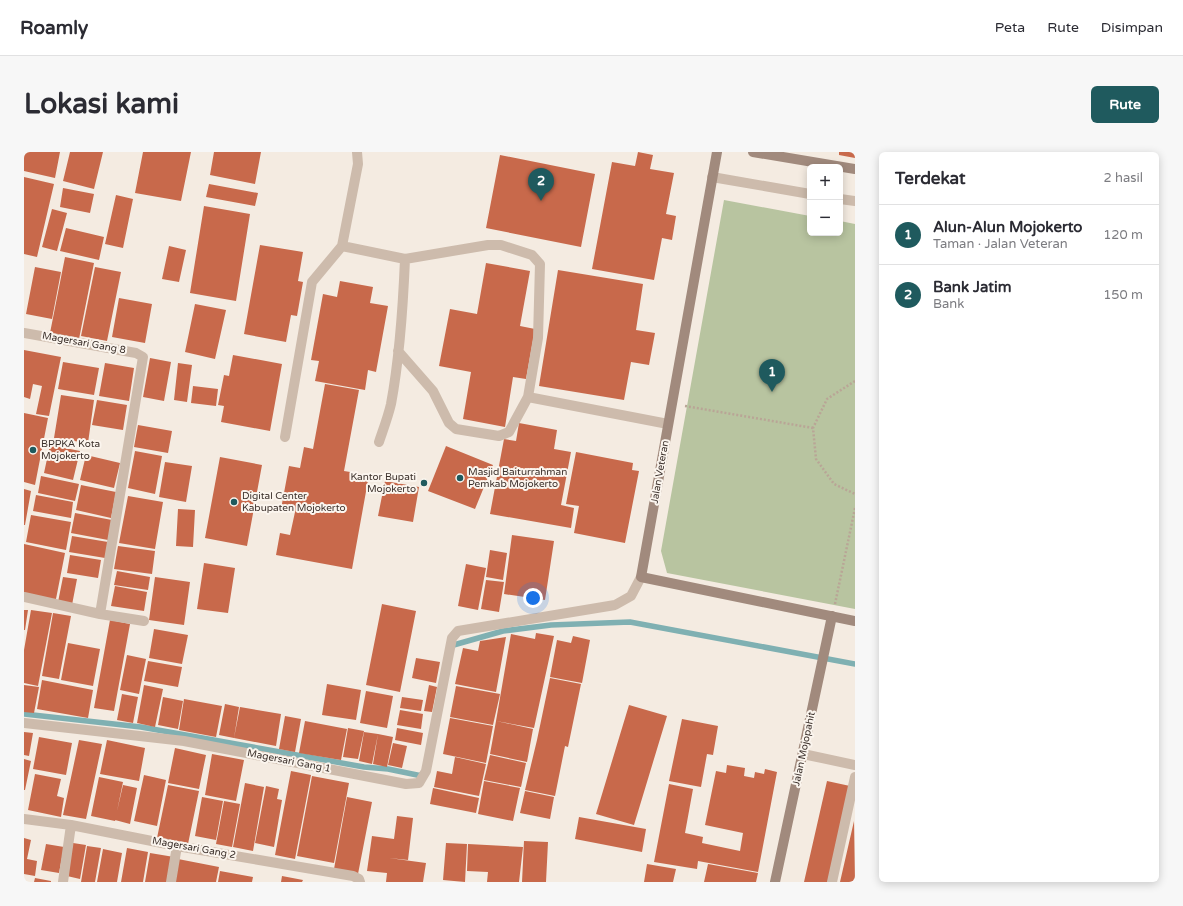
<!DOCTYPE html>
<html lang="id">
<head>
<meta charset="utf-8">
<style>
  :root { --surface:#fff; --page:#f7f7f7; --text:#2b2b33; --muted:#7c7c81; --line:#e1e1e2; --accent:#1f5a5e }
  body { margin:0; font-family:"Varela Round",sans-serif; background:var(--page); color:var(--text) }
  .controls { position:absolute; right:12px; top:12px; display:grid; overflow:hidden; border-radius:6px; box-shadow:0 2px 10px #0003 }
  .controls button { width:36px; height:36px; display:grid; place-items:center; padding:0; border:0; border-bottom:1px solid var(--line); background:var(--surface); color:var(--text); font:20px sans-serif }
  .you { position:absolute; left:509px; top:446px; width:14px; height:14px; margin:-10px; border:3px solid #fff; border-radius:50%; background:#1a73e8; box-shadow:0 0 0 6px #1a73e833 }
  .badge { display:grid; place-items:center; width:26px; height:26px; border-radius:50%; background:var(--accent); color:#fff; font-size:13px; font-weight:700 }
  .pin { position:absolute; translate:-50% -33px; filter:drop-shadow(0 1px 2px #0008) }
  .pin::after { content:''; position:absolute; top:21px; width:14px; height:12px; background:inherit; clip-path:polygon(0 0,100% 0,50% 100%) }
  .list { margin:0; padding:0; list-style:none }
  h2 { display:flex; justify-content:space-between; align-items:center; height:52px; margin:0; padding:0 16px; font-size:17px }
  h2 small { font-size:13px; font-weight:400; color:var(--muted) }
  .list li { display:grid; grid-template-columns:26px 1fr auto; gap:12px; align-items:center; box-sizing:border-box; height:60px; padding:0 16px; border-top:1px solid var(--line) }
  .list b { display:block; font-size:15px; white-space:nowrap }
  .list p { margin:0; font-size:13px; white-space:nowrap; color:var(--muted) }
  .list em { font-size:13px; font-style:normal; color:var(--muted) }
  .map { position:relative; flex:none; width:831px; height:730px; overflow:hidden; border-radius:6px }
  header { display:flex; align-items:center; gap:24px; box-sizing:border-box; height:56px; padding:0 20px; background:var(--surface); border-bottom:1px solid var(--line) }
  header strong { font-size:19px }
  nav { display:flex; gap:22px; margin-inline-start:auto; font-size:14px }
  .intro { display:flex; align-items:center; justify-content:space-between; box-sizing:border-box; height:96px; padding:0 24px }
  h1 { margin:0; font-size:28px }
  .button { padding:10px 18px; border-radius:6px; background:var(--accent); color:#fff; font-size:14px; font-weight:700 }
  main { display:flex; gap:24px; padding:0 24px }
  aside { flex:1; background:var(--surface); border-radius:6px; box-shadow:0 2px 10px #0003 }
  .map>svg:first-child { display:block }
  .green { fill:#b8c4a0 }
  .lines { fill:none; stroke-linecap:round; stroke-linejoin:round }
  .stream { stroke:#7fb0b2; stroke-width:5.5 }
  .building { fill:#c8694b }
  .path { stroke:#b9a596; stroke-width:2.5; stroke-dasharray:2 2; stroke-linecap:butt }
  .lane { stroke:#cdbbac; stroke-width:10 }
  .street { stroke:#cdbbac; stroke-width:10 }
  .secondary { stroke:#a18a7d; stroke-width:10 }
  .poi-dot { fill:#1f5a5e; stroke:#fbf5ee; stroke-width:1.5 }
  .labels { text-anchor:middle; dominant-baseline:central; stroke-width:4; stroke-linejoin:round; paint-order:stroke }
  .street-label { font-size:10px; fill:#3b302b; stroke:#fbf5ee }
  .poi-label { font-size:10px; fill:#3b302b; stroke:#fbf5ee; text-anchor:start }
</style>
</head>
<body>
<header>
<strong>Roamly</strong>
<nav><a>Peta</a><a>Rute</a><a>Disimpan</a></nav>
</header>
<div class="intro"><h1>Lokasi kami</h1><a class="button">Rute</a></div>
<main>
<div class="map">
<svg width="831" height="730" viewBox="0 0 831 730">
  <rect width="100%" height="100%" fill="#f4ebe1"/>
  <path class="green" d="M700 48 786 64V81H816V69L831 72V457L643 421 637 399Z"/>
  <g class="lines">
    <path class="stream" d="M426 494 479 479 527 473 606 470 831 512
      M0 562 117 575 340 615 364 617 398 624V622"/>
  </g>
  <path class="building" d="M0 0H36L31 26 0 19Z
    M46 0H79L70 37 39 29Z
    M119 0H167L157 49 111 41Z
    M190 0H237L231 32 186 23Z
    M614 0 629 3 626 17 650 21 642 62 652 64 648 88 638 86 630 128 568 117 588 10 611 14Z
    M815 0H831V6L815 3Z
    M476 3 571 22 557 95 462 76Z
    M0 25 30 32 13 105 0 102Z
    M185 32 234 41 231 54 182 45Z
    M39 36 70 42 66 61 36 55Z
    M92 43 109 47 99 96 81 92Z
    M180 54 226 62 212 149 166 141Z
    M28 57 43 61 33 99 18 95Z
    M42 76 80 85 75 108 36 99Z
    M236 93 279 100 274 129 279 130 273 164 267 163 262 190 220 182Z
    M145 94 162 98 155 130 138 127Z
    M41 105 70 111 55 187 26 181Z
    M462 111 506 119 496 174 511 177 502 227 489 225 481 275 439 267 447 220 415 214 426 157 453 162Z
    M11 115 37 120 28 167 2 162Z
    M71 115 97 120 83 189 57 184Z
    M534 118 619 132 612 178 631 181 625 213 607 210 600 248 515 234Z
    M316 129 349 135 346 151 364 154 352 220 344 218 341 238 291 229 295 209 287 208 299 142 313 145Z
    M95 146 128 152 121 191 88 185Z
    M171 152 202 158 191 207 161 200Z
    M0 198 37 205 25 264 12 262 18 234 9 232 6 247 0 245Z
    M209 203 258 212 246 279 197 270 200 254 194 253 200 223 205 224Z
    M126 206 147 210 140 249 119 245Z
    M39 210 75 216 70 243 34 237Z
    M81 211 110 216 105 249 75 244Z
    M154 211 168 213 163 250 150 248Z
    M301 232 335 238 320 319 345 323 328 417 252 403 256 381 266 383 271 360 257 357 265 314 276 316 280 295 289 297Z
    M169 234 194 237 192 254 167 251Z
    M37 243 70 248 64 291 30 286Z
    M73 248 103 253 99 278 68 273Z
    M0 261 24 266 11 333 0 330Z
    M495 271 533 278 530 297 547 300 537 353 550 356 547 376 466 362 480 287 492 289Z
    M114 273 148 279 144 301 110 295Z
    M26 293 56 299 49 328 20 321Z
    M422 294 469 313 451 357 404 339Z
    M111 299 138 304 131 342 104 336Z
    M552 300 609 311 608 318 615 319 601 391 550 381 555 354 542 352Z
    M62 303 96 311 90 336 56 328Z
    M196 305 238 313 223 394 181 386Z
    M141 310 168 314 162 350 135 345Z
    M17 324 55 332 51 349 14 341Z
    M361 329 395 335 389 370 354 364Z
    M57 333 92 340 87 366 52 358Z
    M0 337 7 339 1 373H0Z
    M12 343 49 350 47 366 9 359Z
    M104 344 139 350 131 397 95 391Z
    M154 357 171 358 169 395 152 394Z
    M51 361 88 368 84 388 47 381Z
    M7 363 47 370 42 398 2 390Z
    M488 383 530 389 521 448 480 442Z
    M48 384 84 390 81 406 45 400Z
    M0 392 41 401 31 452 0 445Z
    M94 394 131 399 128 422 90 417Z
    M466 398 483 401 479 428 462 425Z
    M46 403 77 408 74 426 43 421Z
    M180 411 211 416 204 461 173 457Z
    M442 412 462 416 454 458 434 454Z
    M93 419 126 425 124 438 90 433Z
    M39 425 53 427 48 453 34 450Z
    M131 425 166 430 160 473 125 468Z
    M462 428 480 430 475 460 457 457Z
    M91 434 123 440 120 459 87 454Z
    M358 452 392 459 376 540 342 533Z
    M0 458H4L1 478H0Z
    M7 458 28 461 14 534 0 531V498Z
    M29 461 47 464 35 527 18 524Z
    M86 468 106 472 90 559 70 556Z
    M130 477 164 483 158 512 125 506Z
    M512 481 530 484 510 576 472 569 487 482 511 487Z
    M549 484 566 488 558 531 526 525 533 488 547 491Z
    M482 485 472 540 431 532 439 496 454 499 456 489Z
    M44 491 76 497 69 534 37 528Z
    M103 503 122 507 115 542 96 538Z
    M392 506 416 510 412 531 388 526Z
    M124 509 158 515 154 535 120 529Z
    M526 526 557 532 544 595 541 594 531 644 501 638 513 588Z
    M18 528 69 538 64 566 13 557Z
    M303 532 337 538 332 568 298 563Z
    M0 533 15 535 10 561 0 560Z
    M120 533 139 537 131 575 113 571Z
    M405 533 413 535 408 560 400 559Z
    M432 534 476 542 469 573 426 565Z
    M342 539 369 544 363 576 336 571Z
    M98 542 114 545 109 571 93 568Z
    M139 545 159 549 154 577 134 573Z
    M378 545 399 548 397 559 376 556Z
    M160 547 198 554 192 585 155 578Z
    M201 552 215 555 210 586 195 583Z
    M605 553 643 564 610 673 572 662Z
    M216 555 257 562 252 594 210 586Z
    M376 558 399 562 397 577 373 573Z
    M261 564 277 567 271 600 255 597Z
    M426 566 469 574 462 611 419 602Z
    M658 567 694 574 689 603 683 602 677 635 645 629Z
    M281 569 323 577 317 608 275 601Z
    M472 569 509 577 503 610 466 602Z
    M324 576 340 579 334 607 319 605Z
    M373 576 399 581 397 593 371 588Z
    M0 580 9 581 5 604 0 603Z
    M340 580 354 582 348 612 335 609Z
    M354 582 369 585 363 615 349 612Z
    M15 585 48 591 42 623 9 617Z
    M55 588 78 592 62 667 39 663Z
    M83 588 121 596 115 629 76 622Z
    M369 591 383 594 378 616 364 613Z
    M151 596 182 603 175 637 144 631Z
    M188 602 220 608 212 649 181 643Z
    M466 603 502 611 497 635 460 628Z
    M431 605 462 612 455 644 410 635 413 619 428 622Z
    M0 607 7 609 1 638H0Z
    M703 613 721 616 720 624 730 626 731 620 740 622 741 617 753 620 734 720 674 709 673 717 630 710 645 632 669 637 661 681 679 685 678 691 716 699 719 681 681 673 692 619 702 621Z
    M267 619 287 623 271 707 251 703Z
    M11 622 37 627 33 644 40 646 37 665 4 658Z
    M120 623 142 628 133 674 110 669Z
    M288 624 325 631 310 711 273 704Z
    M75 625 99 630 91 669 67 664Z
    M460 629 496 636 489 669 454 662Z
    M803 629 826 634 805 730H780Z
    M221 631 240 635 229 699 209 695Z
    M99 633 113 636 106 672 91 668Z
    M144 633 175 639 164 692 133 686Z
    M242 634 255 637 253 647 258 648 250 695 231 691Z
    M409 636 455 646 452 661 406 652Z
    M501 639 530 645 526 667 496 661Z
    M178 645 199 649 192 688 171 684Z
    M323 645 348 650 334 722 310 717Z
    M200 649 216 652 208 695 192 692Z
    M373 664 389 666 384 708 365 706 402 711 399 730H362L363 721 343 719 348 684 370 687Z
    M555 665 622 677 618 700 551 687Z
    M830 669 831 730H816Z
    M0 686 7 688 3 707 13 709 11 724 0 722Z
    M500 689 524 690 522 730H498Z
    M49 691 62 693 56 727 43 724Z
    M422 691 443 692 441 730 419 728Z
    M22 692 40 695 35 721 17 718Z
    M444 692 499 695 495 730H463L464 720 443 719Z
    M63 694 77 696 71 730H57Z
    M103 696 124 700 119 730H97Z
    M79 697 98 701 93 730H73Z
    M126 701 150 705 145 730H121Z
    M154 707 195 715 192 730H150Z
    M623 712 652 717 649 730H620Z
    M684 712 734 721 732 730H680Z
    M196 719 229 725 228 730H194Z
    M258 724 279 728 278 730H257Z
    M11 726 27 729V730H10Z"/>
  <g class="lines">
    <path class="path" d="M831 229 803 247 789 276 792 307 810 332 831 342
      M661 254 789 276
      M811 452 831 356"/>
    <path class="lane" d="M333 0 334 12 318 94 381 107C379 155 376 204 367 252 364 265 359 278 355 290
      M381 107 464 93H477L508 103 516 112 514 186 504 245 644 272
      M374 199 409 239 425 271 432 277 475 284 485 280 504 245
      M261 285 288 130 318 94
      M779 602 831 613
      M808 730 831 625"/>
    <path class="street" d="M688 25 786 42
      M816 47 831 49
      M0 181 112 201 119 205 76 462
      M0 445 76 462 120 469
      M0 571 160 589 382 632 395 631 402 619 428 486 434 479 591 453 607 444 617 425
      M0 667 47 673 153 694 329 724 335 727 336 730
      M39 730 47 673
      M147 730 153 694"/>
    <path class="secondary" d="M693 0 617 425 831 469
      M729 0 831 17
      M751 730 808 464"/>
  </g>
  <g class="poi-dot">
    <circle cx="9" cy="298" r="4"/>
    <circle cx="436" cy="326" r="4"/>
    <circle cx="400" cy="331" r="4"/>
    <circle cx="210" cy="350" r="4"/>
  </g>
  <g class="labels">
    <g class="street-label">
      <text transform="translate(60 191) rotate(10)">Magersari Gang 8</text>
      <text transform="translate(636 320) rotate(-80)">Jalan Veteran</text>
      <text transform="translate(780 597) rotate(-78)">Jalan Mojopahit</text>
      <text transform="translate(265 609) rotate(11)">Magersari Gang 1</text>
      <text transform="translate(170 696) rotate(10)">Magersari Gang 2</text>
    </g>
    <g class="poi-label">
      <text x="17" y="292">BPPKA Kota<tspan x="17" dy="12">Mojokerto</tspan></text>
      <text x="444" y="320">Masjid Baiturrahman<tspan x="444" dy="12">Pemkab Mojokerto</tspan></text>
      <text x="392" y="325" text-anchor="end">Kantor Bupati<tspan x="392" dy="12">Mojokerto</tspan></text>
      <text x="218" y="344">Digital Center<tspan x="218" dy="12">Kabupaten Mojokerto</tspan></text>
    </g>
  </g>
</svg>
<div class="controls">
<button>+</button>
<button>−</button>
</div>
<div class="you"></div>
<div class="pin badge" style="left:748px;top:240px">1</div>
<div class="pin badge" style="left:517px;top:49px">2</div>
</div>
<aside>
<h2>Terdekat<small>2 hasil</small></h2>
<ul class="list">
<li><span class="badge">1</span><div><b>Alun-Alun Mojokerto</b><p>Taman · Jalan Veteran</p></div><em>120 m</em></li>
<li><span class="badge">2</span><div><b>Bank Jatim</b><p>Bank</p></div><em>150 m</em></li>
</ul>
</aside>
</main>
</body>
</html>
